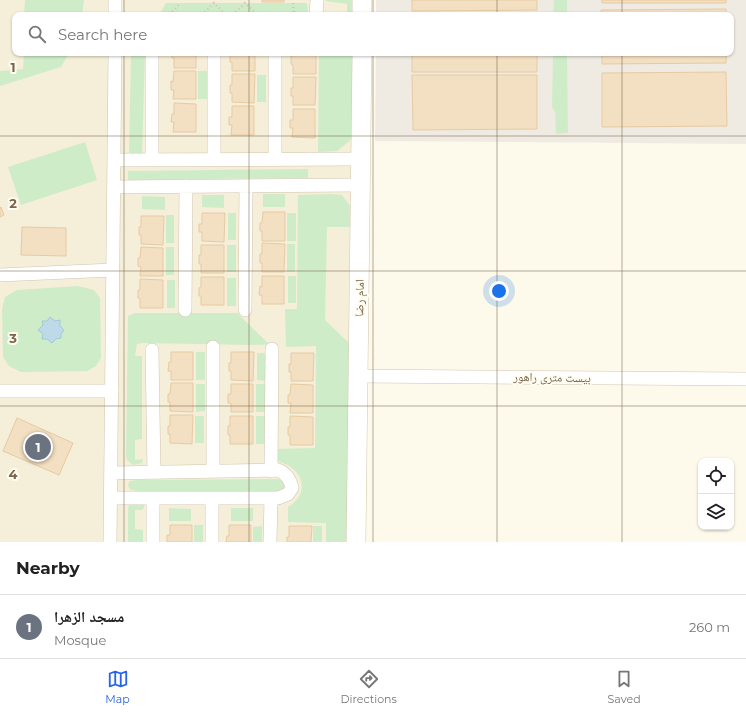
<!DOCTYPE html>
<html lang="en">
<head>
<meta charset="utf-8">
<style>
  :root { --surface:#fff; --page:#f2f2f2; --text:#222; --muted:#767676; --line:#e0e0e0; --accent:#2563eb }
  body { margin:0; font-family:Montserrat,"Noto Naskh Arabic",sans-serif; background:var(--page); color:var(--text) }
  .controls { position:absolute; right:12px; bottom:12px; display:grid; overflow:hidden; border-radius:8px; box-shadow:0 1px 3px #0004 }
  .controls button { width:36px; height:36px; display:grid; place-items:center; padding:0; border:0; border-bottom:1px solid var(--line); background:var(--surface); color:var(--text); font:20px sans-serif }
  .you { position:absolute; left:499px; top:291px; width:14px; height:14px; margin:-10px; border:3px solid #fff; border-radius:50%; background:#1a73e8; box-shadow:0 0 0 6px #1a73e833 }
  .badge { display:grid; place-items:center; width:26px; height:26px; border-radius:50%; background:var(--accent); color:#fff; font-size:13px; font-weight:700 }
  .pin { position:absolute; translate:-50% -50%; border:2px solid #fff; box-shadow:0 1px 4px #0006 }
  .list { margin:0; padding:0; list-style:none }
  h2 { display:flex; justify-content:space-between; align-items:center; height:52px; margin:0; padding:0 16px; font-size:17px }
  h2 small { font-size:13px; font-weight:400; color:var(--muted) }
  .list li { display:grid; grid-template-columns:26px 1fr auto; gap:12px; align-items:center; box-sizing:border-box; height:64px; padding:0 16px; border-top:1px solid var(--line) }
  .list b { display:block; font-size:15px; white-space:nowrap }
  .list p { margin:0; font-size:13px; white-space:nowrap; color:var(--muted) }
  .list em { font-size:13px; font-style:normal; color:var(--muted) }
  .icon { flex:none; width:22px; height:22px; fill:none; stroke:currentColor; stroke-width:2; stroke-linecap:round; stroke-linejoin:round }
  .map { position:relative; flex:none; width:746px; height:542px; overflow:hidden }
  .search { position:absolute; background:var(--surface); box-shadow:0 1px 3px #0004; left:12px; right:12px; top:12px; height:44px; display:flex; align-items:center; gap:10px; box-sizing:border-box; padding:0 14px; border-radius:8px; color:var(--muted); font-size:15px }
  .sheet { height:116px; background:var(--surface) }
  nav { display:flex; justify-content:space-around; align-items:center; box-sizing:border-box; height:56px; border-top:1px solid var(--line); background:var(--surface); font-size:11px; color:var(--muted) }
  nav a { display:grid; justify-items:center; gap:2px }
  nav .on { color:var(--accent) }
  .map>svg:first-child { display:block }
  .residential { fill:#f5eed9 }
  .industrial { fill:#efebe3 }
  .green { fill:#cfecc8 }
  .water { fill:#bedae8; stroke:#a4c7da }
  .building { fill:#f3e0c2; stroke:#e7caa2 }
  .lines { fill:none; stroke-linecap:round; stroke-linejoin:round }
  .street-casing { stroke:#d1c5af; stroke-width:14 }
  .secondary-casing { stroke:#d4c6ad; stroke-width:20 }
  .path { stroke:#d9c4a4; stroke-width:2.5; stroke-dasharray:1 3; stroke-linecap:butt }
  .street { stroke:#fff; stroke-width:13 }
  .secondary { stroke:#fff; stroke-width:19 }
  .grid { fill:none; stroke:#7a664c; stroke-width:1; stroke-opacity:0.55 }
  .labels { text-anchor:middle; dominant-baseline:central; stroke-width:4; stroke-linejoin:round; paint-order:stroke }
  .street-label { font-size:12px; fill:#7a664c; stroke:#fffdf2 }
  .grid-label { font-size:13px; text-anchor:middle; font-weight:bold; fill:#7a664c; stroke:#fffdf2; stroke-width:4; stroke-linejoin:round; paint-order:stroke }
</style>
</head>
<body>
<div class="map">
<svg width="746" height="542" viewBox="0 0 746 542">
  <rect width="100%" height="100%" fill="#fdfaeb"/>
  <path class="residential" d="M0 0H352V15H15V53H352L350 542H0Z"/>
  <path class="industrial" d="M376 0H746V144L375 141 376 53H731V15H376Z"/>
  <path class="green" d="M25 0H84L82 15H24Z
    M326 0H352V15H347V4L326 1Z
    M554 0H567V15H553Z
    M166 3H307L308 15H159Z
    M24 53H69L61 67 0 86V71L23 69Z
    M131 53H145L142 155 129 154Z
    M319 53H352V139L337 151 318 152Z
    M553 53H567L568 133 556 134 555 112 552 107Z
    M198 71H207V99H198Z
    M257 75H266V102H257Z
    M85 142 97 180 21 205 8 167Z
    M308 169V178L128 180V171Z
    M263 194H285V207H263Z
    M330 194 342 195 353 210 354 227H327L325 320 350 344 349 542H326V523L288 522V507C304 498 307 480 292 468 287 464 280 462 274 460L275 449 315 448 316 346 286 347 285 309H297L298 195Z
    M202 195H224V208L202 207Z
    M142 196 165 197V210L142 209Z
    M228 213H236V240H228Z
    M287 213H296V241H287Z
    M166 215H174V243H166Z
    M287 244H295V272H287Z
    M227 245H236V272H227Z
    M166 247H174V275H166Z
    M288 276H296V303H288Z
    M227 278H236V306H227Z
    M167 280H175V308H167Z
    M78 286 94 290 100 298 101 358 96 366 87 371 21 372 9 366 3 357 2 309 5 297 17 290Z
    M135 313H237L269 344 262 345 142 343 137 344 135 356H142V439L135 440V460L143 459 142 463 133 465 127 460 126 456 128 316Z
    M196 352H205V380H196Z
    M257 353H266V381L257 380Z
    M196 384H205V411L196 412Z
    M256 384H265V412H256Z
    M195 416H204V443H195Z
    M256 416H265V444H256Z
    M279 479 285 483V487L282 491H137L131 490 129 488 128 484 130 481 136 480Z
    M134 501 144 505V508L142 510H135V529L143 530V542H128V509L129 503Z
    M169 508 191 509V521H169Z
    M231 508H253V521H231Z
    M194 525H203V542H194Z
    M262 526V542H253V527Z
    M313 526H322V542H313Z"/>
  <path class="water" d="M50 317 55 321 60 320V326L64 330 61 334V338L56 339 52 343 47 339H42L43 334 38 330 43 325 42 321H47Z"/>
  <path class="building" d="M262 0H284V2H262Z
    M412 0H537V10L412 11Z
    M602 0H726V3H602Z
    M726 9V15H601V10Z
    M172 53H196V68H174V58H172Z
    M230 53H255V71H232V62H230Z
    M293 53H316V74H293V65L291 64V56H293Z
    M412 53H537V72H412Z
    M602 53H726V63L602 64Z
    M174 71H196V99H173L174 90H171V81L173 82Z
    M726 72 727 126 602 127V73Z
    M232 74H255L254 103 232 102V93H230V85H232Z
    M412 75H537V129L413 130Z
    M293 77H316L315 105H293V96H291V88H293Z
    M174 103 196 104V132H173L174 122H171L172 114H174Z
    M232 106H254V135H231L232 125H229V117H232Z
    M293 109H315V138L292 137 293 128H290V120H293Z
    M1 207 4 215 0 217V208Z
    M263 212H285V241H262V231H260V223H262Z
    M202 213H225L224 242 202 241V232H199V224H202Z
    M141 216H164L163 245 141 244V235H139V227H141Z
    M22 227 66 228V256L21 255Z
    M262 243 285 244 284 272H262V263H260V254H262Z
    M201 245H224V273H201V264H199V255H201Z
    M141 247 163 248V276H140L141 267 138 266V258H140Z
    M262 276H284V304H262V295H259L260 286 262 287Z
    M201 277H224V305H201V296H199V288L201 287Z
    M140 279 163 280V308H140V299L138 298V290H140Z
    M171 352H193V380H171V371H168L169 362H171Z
    M231 352H254L253 381 231 380V371H229V363H231Z
    M291 353H314L313 381H291V372H289V364H291Z
    M171 383H193V412L170 411V402H168V394H170Z
    M231 384H253V412H231V403H228V394H231Z
    M291 384 313 385V413H290L291 403H288V395H290Z
    M170 415H193L192 444 170 443V434H168V426H170Z
    M230 416H253V444H230V435H228V426H230Z
    M290 416 313 417V445H290V435H288V427H290Z
    M17 418 73 443 59 475 3 451Z
    M170 525H192V542H167V535H170Z
    M229 525H251V542H226L227 536H229Z
    M289 526H312L311 542H287V537H289Z"/>
  <g class="lines">
    <defs>
      <path id="street" d="M115 15V0
        M316 15 317 0
        M275 53V159
        M214 159V53
        M114 160 360 159
        M152 160V53
        M114 187 360 185
        M0 275 113 270
        M185 310 186 186
        M245 310 246 186
        M152 350 154 472
        M358 376 746 379
        M0 391H112
        M213 471V347
        M271 471 272 349
        M111 498H278L288 494 292 488C290 479 286 473 278 470L111 473
        M110 542 115 53
        M153 542V498
        M212 542V498
        M270 542 271 498"/>
      <path id="secondary" d="M362 15V0
        M356 542 362 53"/>
    </defs>
    <use href="#street" class="street-casing"/>
    <use href="#secondary" class="secondary-casing"/>
    <path class="path" d="M293 3 294 15
      M170 15 180 3
      M202 15 214 3 226 15
      M233 15 245 3 258 15"/>
    <use href="#street" class="street"/>
    <use href="#secondary" class="secondary"/>
  </g>
  <path class="grid" d="M124 0V15M249 0V15M373 0V15M497 0V15M622 0V15M124 53V542M249 53V542M373 53V542M497 53V542M622 53V542M0 136H746M0 271H746M0 406H746"/>
  <g class="labels">
    <g class="street-label">
      <text transform="translate(359 298) rotate(-89)">امام رضا</text>
      <text transform="translate(552 377) rotate(1)">بیست متری راهور</text>
    </g>
  </g>
  <g class="grid-label">
    <text x="13" y="72">1</text>
    <text x="13" y="208">2</text>
    <text x="13" y="343">3</text>
    <text x="13" y="479">4</text>
  </g>
</svg>
<div class="controls">
<button><svg class="icon" aria-label="locate" viewBox="0 0 24 24"><circle cx="12" cy="12" r="6"/><path d="M12 2v4M12 18v4M2 12h4M18 12h4"/></svg></button>
<button><svg class="icon" aria-label="layers" viewBox="0 0 24 24"><path d="M12 4l9 5-9 5-9-5zM3 14l9 5 9-5"/></svg></button>
</div>
<div class="you"></div>
<div class="pin badge" style="left:38px;top:447px;background:#6b7280">1</div>
<div class="search"><svg class="icon" aria-label="search" viewBox="0 0 24 24"><circle cx="10" cy="10" r="6"/><path d="M15 15l6 6"/></svg>Search here</div>
</div>
<section class="sheet">
<h2>Nearby<small></small></h2>
<ul class="list">
<li><span class="badge" style="background:#6b7280">1</span><div><b>مسجد الزهرا</b><p>Mosque</p></div><em>260 m</em></li>
</ul>
</section>
<nav>
<a class="on"><svg class="icon" aria-label="map" viewBox="0 0 24 24"><path d="M3 6l6-2 6 2 6-2v14l-6 2-6-2-6 2zM9 4v14M15 6v14"/></svg>Map</a>
<a><svg class="icon" aria-label="directions" viewBox="0 0 24 24"><path d="M12 3l9 9-9 9-9-9zM9 14v-3h6M13 9l2 2-2 2"/></svg>Directions</a>
<a><svg class="icon" aria-label="saved" viewBox="0 0 24 24"><path d="M7 4h10v16l-5-4-5 4z"/></svg>Saved</a>
</nav>
</body>
</html>
